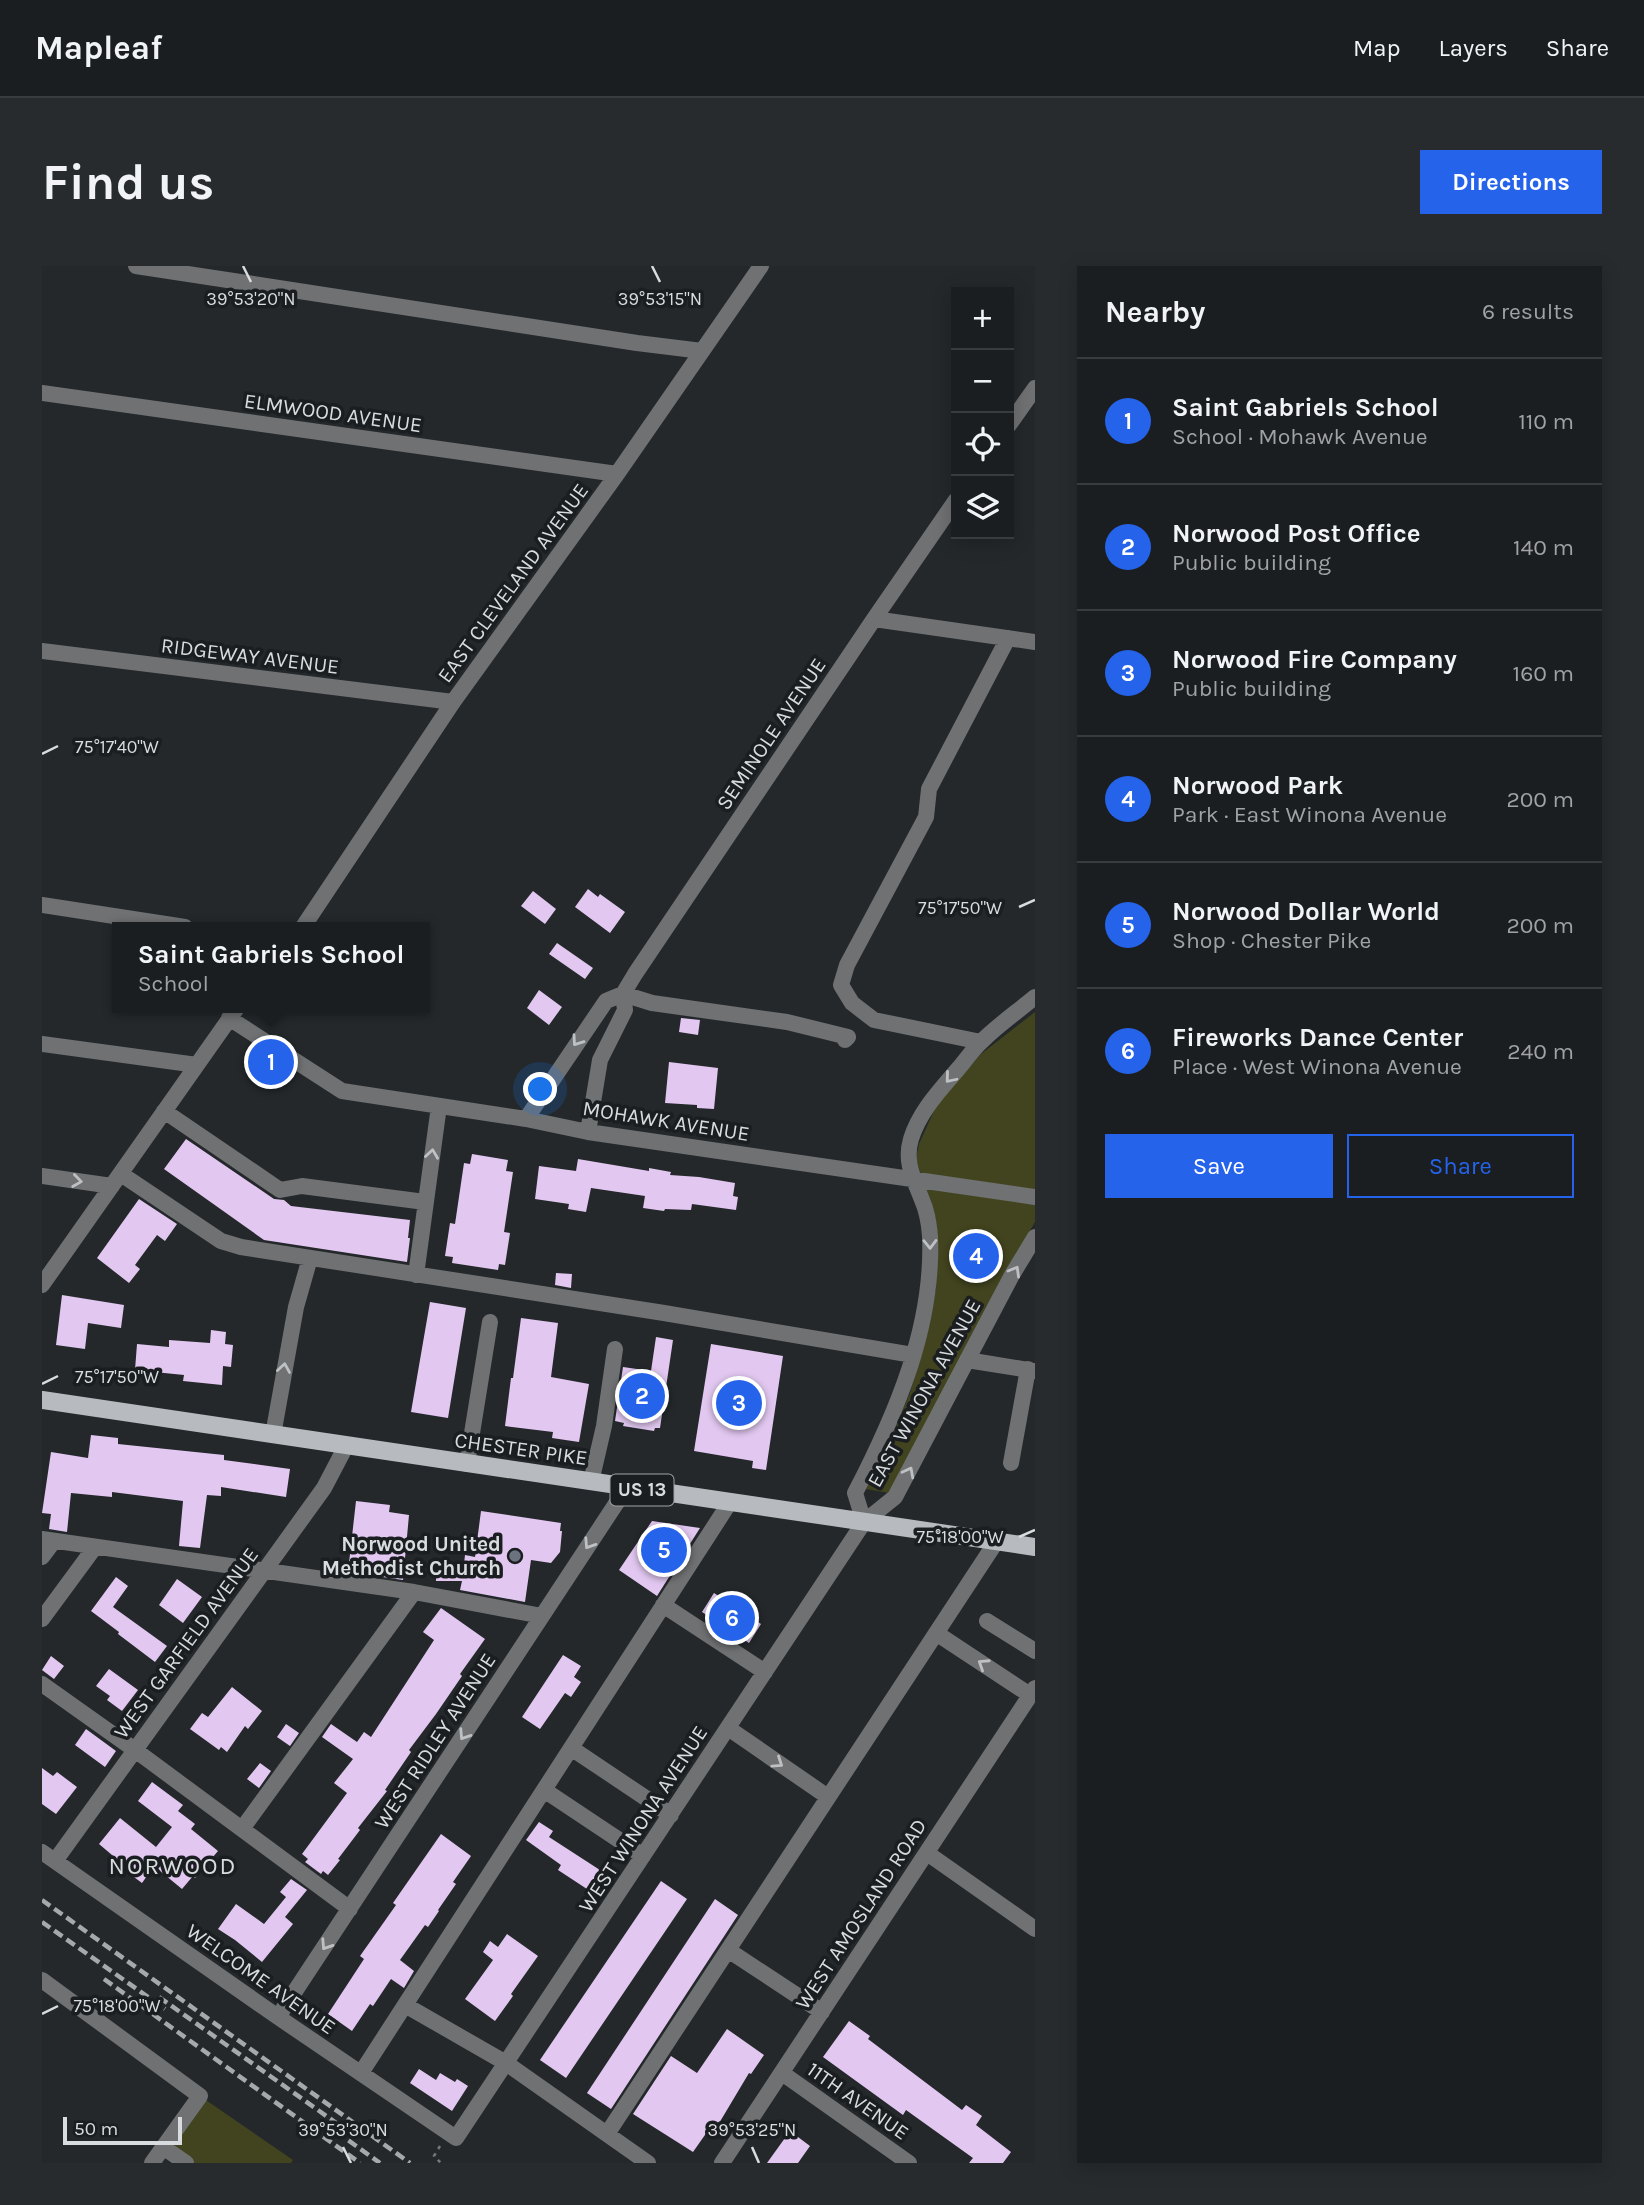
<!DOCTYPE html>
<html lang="en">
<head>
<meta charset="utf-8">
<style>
  :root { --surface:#1b1e20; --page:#282b2d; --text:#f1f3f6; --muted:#a0a2a5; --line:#393c3e; --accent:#2563eb }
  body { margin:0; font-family:Karla,sans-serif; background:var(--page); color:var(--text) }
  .controls { position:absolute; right:21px; top:21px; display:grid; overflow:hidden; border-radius:0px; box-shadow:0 4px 18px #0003 }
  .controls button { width:63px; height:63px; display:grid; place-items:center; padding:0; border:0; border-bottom:2px solid var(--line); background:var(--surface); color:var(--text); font:35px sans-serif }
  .scale { position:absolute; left:21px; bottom:18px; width:119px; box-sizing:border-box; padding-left:7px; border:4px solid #d9dcde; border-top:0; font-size:19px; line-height:24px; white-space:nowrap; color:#d9dcde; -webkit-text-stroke:5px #1b1e21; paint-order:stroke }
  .you { position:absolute; left:499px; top:824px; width:24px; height:24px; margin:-18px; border:5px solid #fff; border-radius:50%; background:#1a73e8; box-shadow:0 0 0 10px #1a73e833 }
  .badge { display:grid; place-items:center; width:46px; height:46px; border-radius:50%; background:var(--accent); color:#fff; font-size:23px; font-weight:700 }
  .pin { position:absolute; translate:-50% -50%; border:4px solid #fff; box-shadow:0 2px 7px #0006 }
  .popup { position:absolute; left:70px; top:656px; width:318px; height:91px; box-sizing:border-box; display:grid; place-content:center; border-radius:0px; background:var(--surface); filter:drop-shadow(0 2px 5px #0005); font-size:23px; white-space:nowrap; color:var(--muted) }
  .popup b { font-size:26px; color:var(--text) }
  .popup::after { content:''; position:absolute; left:50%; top:100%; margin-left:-14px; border:14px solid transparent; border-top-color:var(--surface) }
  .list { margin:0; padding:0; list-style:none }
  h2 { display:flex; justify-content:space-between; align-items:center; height:91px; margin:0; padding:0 28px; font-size:30px }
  h2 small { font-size:23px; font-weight:400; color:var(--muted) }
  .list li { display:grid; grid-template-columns:46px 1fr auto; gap:21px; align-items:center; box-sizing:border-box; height:126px; padding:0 28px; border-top:2px solid var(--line) }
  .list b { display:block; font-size:26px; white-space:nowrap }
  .list p { margin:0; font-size:23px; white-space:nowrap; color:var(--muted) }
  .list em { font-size:23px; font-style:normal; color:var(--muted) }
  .actions { display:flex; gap:14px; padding:21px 28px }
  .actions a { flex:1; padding:16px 0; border:2px solid var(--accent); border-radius:0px; text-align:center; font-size:24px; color:var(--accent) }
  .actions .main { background:var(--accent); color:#fff }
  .icon { flex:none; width:38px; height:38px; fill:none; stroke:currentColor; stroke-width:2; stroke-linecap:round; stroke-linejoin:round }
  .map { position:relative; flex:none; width:993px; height:1897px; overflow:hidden; border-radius:0px }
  header { display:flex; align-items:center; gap:42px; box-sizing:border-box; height:98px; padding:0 35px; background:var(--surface); border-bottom:2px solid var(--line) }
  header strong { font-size:33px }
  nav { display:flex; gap:38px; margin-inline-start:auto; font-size:24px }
  .intro { display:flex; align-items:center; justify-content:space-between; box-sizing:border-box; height:168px; padding:0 42px }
  h1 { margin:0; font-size:49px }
  .button { padding:18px 32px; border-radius:0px; background:var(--accent); color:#fff; font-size:24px; font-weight:700 }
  main { display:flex; gap:42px; padding:0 42px }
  aside { flex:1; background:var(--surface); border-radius:0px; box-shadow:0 4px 18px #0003 }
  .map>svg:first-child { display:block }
  .green { fill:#42441f }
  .building { fill:#e2c8f1 }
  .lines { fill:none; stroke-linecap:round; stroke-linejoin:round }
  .path { stroke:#75797b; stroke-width:2.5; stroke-dasharray:3.5 5; stroke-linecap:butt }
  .minor { stroke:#6f7173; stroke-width:16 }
  .major { stroke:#b7bbbf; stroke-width:18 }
  .rail { stroke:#a6a9ab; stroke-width:4.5; stroke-dasharray:10 5; stroke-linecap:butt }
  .oneway { stroke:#bec1c3 }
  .ticks { fill:none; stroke:#d9dcde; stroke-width:2.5 }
  .worship-dot { fill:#6b7280; stroke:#1b1e21; stroke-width:2.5 }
  .labels { text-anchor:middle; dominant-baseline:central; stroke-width:7; stroke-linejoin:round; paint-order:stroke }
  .shield { fill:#1b1e21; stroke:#a0a3a5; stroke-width:2 }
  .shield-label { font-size:19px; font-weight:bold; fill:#d9dcde }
  .street-label { font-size:21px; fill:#d9dcde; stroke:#1b1e21 }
  .poi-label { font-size:21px; font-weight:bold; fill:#d9dcde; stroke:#1b1e21; text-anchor:end }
  .quarter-label { font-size:24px; letter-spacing:2px; fill:#d9dcde; stroke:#1b1e21 }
  .ticks-label { font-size:18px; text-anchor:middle; fill:#d9dcde; stroke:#1b1e21; stroke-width:7; stroke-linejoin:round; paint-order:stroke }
</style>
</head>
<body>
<header>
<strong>Mapleaf</strong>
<nav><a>Map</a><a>Layers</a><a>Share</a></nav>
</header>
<div class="intro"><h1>Find us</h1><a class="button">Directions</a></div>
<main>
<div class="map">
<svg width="993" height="1897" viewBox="0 0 993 1897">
  <rect width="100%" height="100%" fill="#24282b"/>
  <path class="green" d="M993 746V956L964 1006 847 1227 824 1223 844 1184 868 1127 885 1068 894 1023 895 961 892 945 876 900 874 892 877 878 896 836 939 788Z
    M158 1830 251 1894 249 1897H144L121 1881Z"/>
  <path class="building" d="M546 623 556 631 558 628 583 646 568 667 533 641Z
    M491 625 514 643 503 658 479 640Z
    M515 677 551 702 543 713 507 688Z
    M497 724 520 741 507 759 485 742Z
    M639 752 658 754 656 769 637 766Z
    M627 796 676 802 672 843 655 842V839L623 837Z
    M144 873 232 933 242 934 249 940 368 954 366 972H368L365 996 222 974 122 903Z
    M430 888 466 894 464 905 471 906 462 966 468 967 463 999 457 998 456 1004 410 997 411 991 403 990 408 957 413 958 422 897 428 898Z
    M536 893 607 905V902L629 906 628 909 657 911 693 917 691 930 696 931 694 944 650 938 649 944 623 943 622 945 601 942 603 930 549 922 544 946 526 943 527 938 493 933 497 900 534 905Z
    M97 933 135 958 123 975 115 969 93 999 98 1003 87 1017 55 992Z
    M514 1007 530 1008 529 1022 513 1019Z
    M20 1029 82 1039 79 1062 46 1057 43 1083 14 1079Z
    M388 1036 424 1042 406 1152 369 1146Z
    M479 1052 516 1057 509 1111 547 1118 537 1176 510 1172 511 1166 463 1160 469 1112H471Z
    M169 1064 184 1066 183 1078 191 1079 189 1101 181 1100 180 1119 141 1115 142 1109 93 1104 95 1078 127 1081V1074L168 1077Z
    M614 1071 631 1074 618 1162H613L612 1165 581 1160 582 1157 573 1155 581 1101 609 1105Z
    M669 1078 741 1090 724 1204 710 1202 711 1195 652 1185Z
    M49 1169 76 1172V1178L182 1189V1194L248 1203 244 1231 179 1221V1230L165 1229 158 1282 137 1280 141 1235 70 1226V1231L29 1227 25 1266 7 1263 9 1248 0 1247 9 1186 46 1192Z
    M314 1235 348 1239 347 1246 367 1249 361 1314 306 1306Z
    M439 1245 519 1257 518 1265H520L518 1286 509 1297 489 1294 483 1336 418 1324 420 1315H394V1298H422L423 1289 433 1291Z
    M610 1255 658 1262 615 1330 577 1304Z
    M74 1311 86 1320 71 1341 125 1380 113 1396 76 1368 77 1366 49 1345Z
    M135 1313 160 1331 141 1357 117 1339Z
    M672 1327 719 1358 707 1377 660 1346Z
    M399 1342 443 1373 418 1408 420 1410 394 1448 367 1484 369 1486 343 1524 345 1525 316 1562 318 1564 296 1593 298 1594 286 1609 281 1605 279 1608 263 1596 266 1593 260 1588 305 1527 292 1517 311 1493 280 1471 289 1458 315 1476 322 1466 329 1471 392 1374 381 1366Z
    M521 1389 539 1400 532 1411 539 1416 529 1431 523 1427 498 1463 480 1451Z
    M9 1390 22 1400 12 1413 0 1404Z
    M67 1403 96 1424 80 1445 65 1434 68 1430 54 1420Z
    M190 1421 220 1445 206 1463 203 1460 185 1486 179 1481 177 1484 148 1463 160 1447 166 1451Z
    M244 1458 257 1467 248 1480 235 1471Z
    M44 1463 74 1485 63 1501 33 1479Z
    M218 1497 229 1505 217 1522 205 1513Z
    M0 1502 11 1510 15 1506 35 1521 14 1548 0 1538Z
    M110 1516 141 1539 136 1545 153 1558 149 1563 176 1585 153 1612 151 1610 140 1623 112 1600 100 1617 81 1603 83 1600 57 1578 78 1552 114 1581 130 1561 96 1535Z
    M497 1556 511 1565 507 1571 561 1606 548 1625 516 1604 519 1599 484 1574Z
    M399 1568 429 1590 411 1616 414 1618 396 1644 397 1645 386 1661 383 1659 358 1694 372 1705 362 1722 349 1713 331 1740 328 1738 310 1765 286 1748 322 1693 318 1690 354 1639 351 1637Z
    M249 1613 265 1624 243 1651 251 1658 220 1696 193 1674 176 1663 194 1638 222 1658 244 1631 238 1626Z
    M619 1615 645 1633 524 1812 498 1794Z
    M673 1633 696 1649 569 1843 545 1827Z
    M465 1668 496 1690 469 1728 471 1730 453 1755 423 1733 451 1694 441 1686 448 1675 456 1681Z
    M807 1755 828 1770 826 1773 920 1844 924 1839 940 1850 934 1859 969 1886 961 1897H927L931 1892 864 1844 861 1849 781 1791Z
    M685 1763 722 1789 709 1808 707 1807 670 1869 665 1866 651 1886 591 1848 629 1790 655 1807Z
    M377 1803 394 1814 398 1807 413 1816 415 1813 426 1820 410 1845 368 1817Z
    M748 1865 768 1880 756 1897H725Z"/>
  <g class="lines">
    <path class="path" d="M398 1880 392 1890 399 1897"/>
    <path class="minor" d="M94 0 595 77 660 85
      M0 127 575 208
      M967 159 993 122
      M832 353 993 376
      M0 385 411 436
      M0 639 143 661
      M261 661 411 436 575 208 719 0
      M187 752 300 825 484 853 546 866 993 931
      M939 776 832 754 810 737 799 719 805 699 884 551 887 523 966 372
      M0 778 155 799
      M122 845 238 924 260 920 383 936
      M484 853 564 735 581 728 610 737 745 756 806 771 803 774
      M546 866 558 794 583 744 581 728 593 708 832 353 914 234
      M79 908 179 975 199 981 622 1047 871 1089
      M0 910 70 920
      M374 1009 397 840
      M0 1019 195 742
      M925 1094 993 1105
      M231 1169 254 1041 268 992
      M969 1197 986 1103
      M425 1198 448 1056
      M549 1216 562 1160 573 1083
      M822 1256 813 1227C854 1148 892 1060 888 970 887 957 885 945 880 934 872 913 862 896 869 873 877 846 898 824 916 803 924 794 931 783 940 775 956 759 975 746 993 731
      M0 1273 372 1326 500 1350
      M0 1291 12 1275
      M621 1339 723 1406
      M0 1353 53 1281
      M945 1355 993 1385
      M894 1367 988 1429
      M0 1418 93 1484 308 1643
      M686 1462 786 1531
      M529 1482 629 1549
      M502 1524 601 1590
      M200 1563 372 1326
      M0 1586 236 1751 414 1872 822 1256 853 1231 970 1009 993 971
      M885 1587 993 1663
      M13 1595 282 1222 304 1180
      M686 1684 780 1746
      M0 1714 158 1830 110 1897
      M363 1739 464 1797 606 1897
      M236 1751 585 1221
      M319 1807 688 1236
      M740 1807 867 1897
      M565 1868 954 1276
      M121 1881 144 1897
      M680 1897 993 1422"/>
    <path class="major" d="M0 1134 993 1281"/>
    <path class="rail" d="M0 1634 368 1897
      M0 1656 123 1743
      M62 1713 318 1897
      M117 1731 297 1859
      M282 1857 338 1897"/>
  </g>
  <defs><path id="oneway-chevron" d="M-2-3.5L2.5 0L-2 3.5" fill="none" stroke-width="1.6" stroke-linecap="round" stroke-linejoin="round" transform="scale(1.75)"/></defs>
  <g class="oneway">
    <use href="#oneway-chevron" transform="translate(535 775) rotate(125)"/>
    <use href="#oneway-chevron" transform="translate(908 812) rotate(130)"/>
    <use href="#oneway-chevron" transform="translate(390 888) rotate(-82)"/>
    <use href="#oneway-chevron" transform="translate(35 915) rotate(8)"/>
    <use href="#oneway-chevron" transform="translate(888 978) rotate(89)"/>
    <use href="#oneway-chevron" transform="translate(973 1005) rotate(-60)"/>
    <use href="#oneway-chevron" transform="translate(242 1102) rotate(-81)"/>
    <use href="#oneway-chevron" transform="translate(867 1206) rotate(-62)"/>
    <use href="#oneway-chevron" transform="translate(547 1278) rotate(123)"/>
    <use href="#oneway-chevron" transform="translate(941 1398) rotate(-147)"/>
    <use href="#oneway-chevron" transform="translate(422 1469) rotate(123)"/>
    <use href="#oneway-chevron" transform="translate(736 1497) rotate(34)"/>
    <use href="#oneway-chevron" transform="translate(284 1679) rotate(123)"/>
  </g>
  <path class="ticks" d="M201 0 209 16M610 0 618 16M0 488 16 480M977 641 993 634M0 1118 16 1110M977 1271 993 1264M0 1748 16 1740M301 1881 309 1897M710 1881 717 1897"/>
  <circle class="worship-dot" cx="473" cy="1290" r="7"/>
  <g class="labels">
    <rect class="shield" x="568.5" y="1208.5" width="63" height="31" rx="5"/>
    <g class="shield-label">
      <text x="600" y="1224">US 13</text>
    </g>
    <g class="street-label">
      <text transform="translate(291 147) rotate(8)">ELMWOOD AVENUE</text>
      <text transform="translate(471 317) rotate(-54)">EAST CLEVELAND AVENUE</text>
      <text transform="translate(208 390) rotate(7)">RIDGEWAY AVENUE</text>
      <text transform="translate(729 468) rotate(-56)">SEMINOLE AVENUE</text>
      <text transform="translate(624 855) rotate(9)">MOHAWK AVENUE</text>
      <text transform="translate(882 1127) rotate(-61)">EAST WINONA AVENUE</text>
      <text transform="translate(479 1183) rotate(8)">CHESTER PIKE</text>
      <text transform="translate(144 1377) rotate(-54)">WEST GARFIELD AVENUE</text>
      <text transform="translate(393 1475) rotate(-57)">WEST RIDLEY AVENUE</text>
      <text transform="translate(601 1553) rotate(-57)">WEST WINONA AVENUE</text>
      <text transform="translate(819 1648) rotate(-57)">WEST AMOSLAND ROAD</text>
      <text transform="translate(219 1713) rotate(35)">WELCOME AVENUE</text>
      <text transform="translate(816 1835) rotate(35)">11TH AVENUE</text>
    </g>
    <g class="poi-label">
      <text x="459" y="1278">Norwood United<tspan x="459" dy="24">Methodist Church</tspan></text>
    </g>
    <g class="quarter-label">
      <text x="131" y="1600">NORWOOD</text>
    </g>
  </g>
  <g class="ticks-label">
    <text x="209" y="39">39°53'20"N</text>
    <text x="618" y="39">39°53'15"N</text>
    <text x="75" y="487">75°17'40"W</text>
    <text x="918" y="648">75°17'50"W</text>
    <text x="75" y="1117">75°17'50"W</text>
    <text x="918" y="1277">75°18'00"W</text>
    <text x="75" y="1746">75°18'00"W</text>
    <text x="301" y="1870">39°53'30"N</text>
    <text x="710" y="1870">39°53'25"N</text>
  </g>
</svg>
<div class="controls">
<button>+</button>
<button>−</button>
<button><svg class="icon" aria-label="locate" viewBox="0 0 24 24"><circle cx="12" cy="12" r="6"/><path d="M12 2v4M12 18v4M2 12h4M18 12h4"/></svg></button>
<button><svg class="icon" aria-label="layers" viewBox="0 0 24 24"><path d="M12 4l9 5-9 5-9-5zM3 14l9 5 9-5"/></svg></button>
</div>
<div class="scale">50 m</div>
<div class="you"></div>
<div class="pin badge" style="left:229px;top:796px">1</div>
<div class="popup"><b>Saint Gabriels School</b>School</div>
<div class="pin badge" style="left:600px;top:1130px">2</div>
<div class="pin badge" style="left:697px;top:1137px">3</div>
<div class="pin badge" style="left:934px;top:990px">4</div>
<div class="pin badge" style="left:622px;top:1284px">5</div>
<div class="pin badge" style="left:690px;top:1352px">6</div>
</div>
<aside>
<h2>Nearby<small>6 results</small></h2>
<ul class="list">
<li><span class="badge">1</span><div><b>Saint Gabriels School</b><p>School · Mohawk Avenue</p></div><em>110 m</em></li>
<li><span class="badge">2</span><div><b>Norwood Post Office</b><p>Public building</p></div><em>140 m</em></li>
<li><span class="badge">3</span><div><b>Norwood Fire Company</b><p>Public building</p></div><em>160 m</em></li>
<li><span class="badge">4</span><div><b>Norwood Park</b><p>Park · East Winona Avenue</p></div><em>200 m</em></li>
<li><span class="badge">5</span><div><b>Norwood Dollar World</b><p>Shop · Chester Pike</p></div><em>200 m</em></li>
<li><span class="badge">6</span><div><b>Fireworks Dance Center</b><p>Place · West Winona Avenue</p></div><em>240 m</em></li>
</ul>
<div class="actions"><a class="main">Save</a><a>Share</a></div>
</aside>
</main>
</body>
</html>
